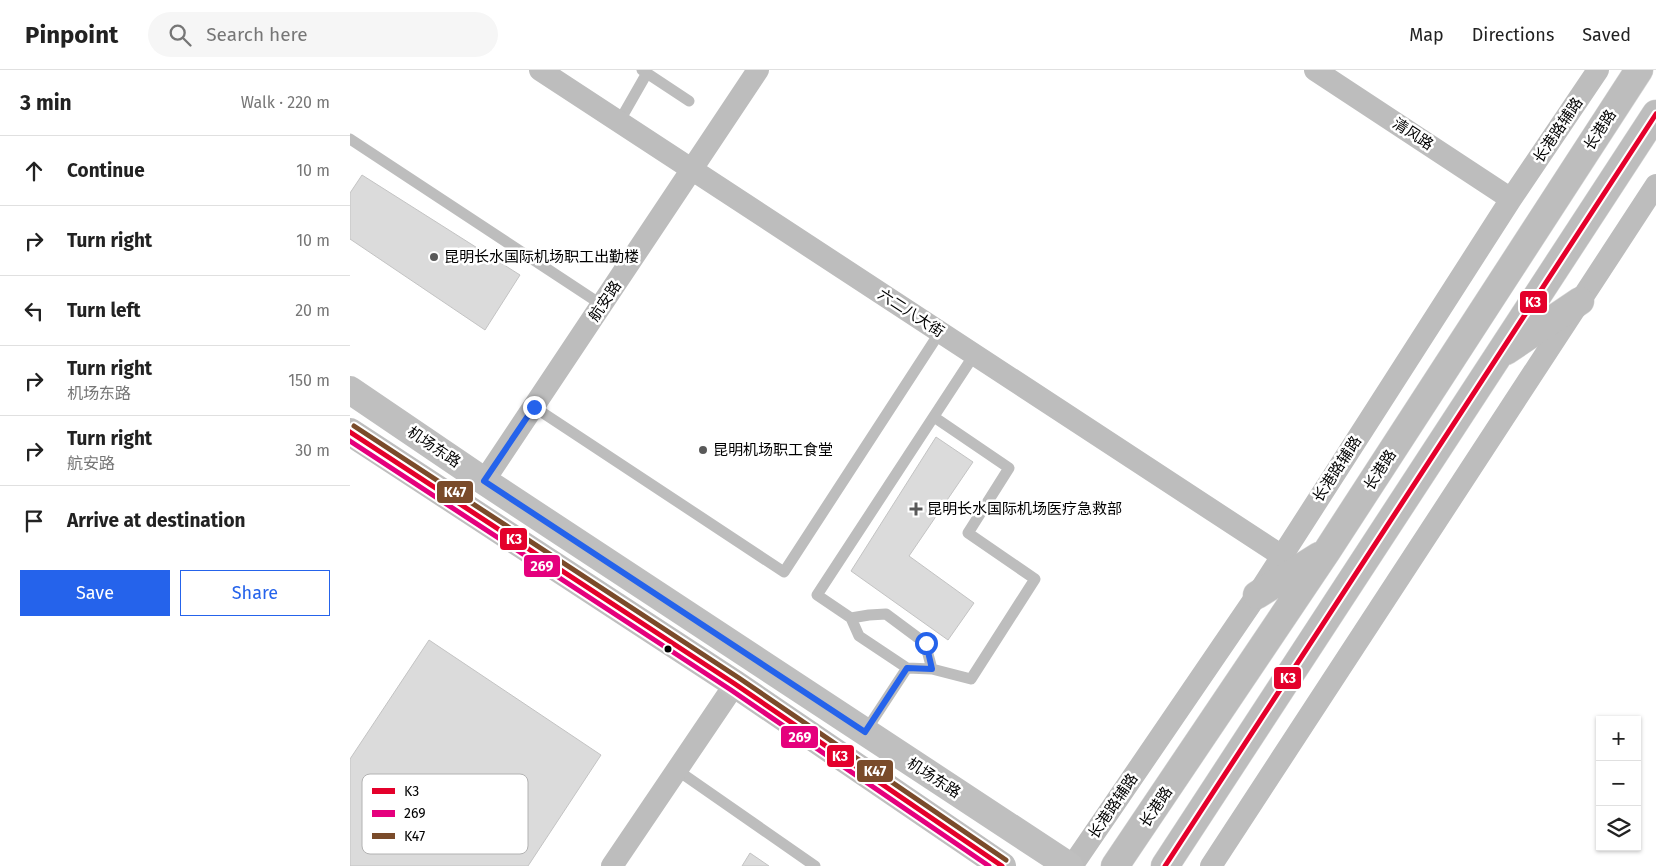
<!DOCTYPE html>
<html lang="en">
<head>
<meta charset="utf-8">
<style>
  :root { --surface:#fff; --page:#f6f6f6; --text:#222; --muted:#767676; --line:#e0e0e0; --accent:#2563eb }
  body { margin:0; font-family:"Fira Sans","Noto Sans SC",sans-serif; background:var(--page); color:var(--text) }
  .controls { position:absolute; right:15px; bottom:15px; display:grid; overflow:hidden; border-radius:0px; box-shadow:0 1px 4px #0004 }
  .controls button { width:45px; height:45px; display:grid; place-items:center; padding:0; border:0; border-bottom:1px solid var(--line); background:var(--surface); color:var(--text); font:25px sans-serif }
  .stop { position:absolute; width:15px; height:15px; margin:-11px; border:4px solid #2563eb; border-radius:50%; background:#fff }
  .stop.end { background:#2563eb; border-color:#fff; box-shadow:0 1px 5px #0008 }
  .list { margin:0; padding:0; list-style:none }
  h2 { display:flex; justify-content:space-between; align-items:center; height:65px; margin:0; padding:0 20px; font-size:21px }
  h2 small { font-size:16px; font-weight:400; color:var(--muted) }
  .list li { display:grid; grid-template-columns:32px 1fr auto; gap:15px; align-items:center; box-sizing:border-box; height:70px; padding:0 20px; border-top:1px solid var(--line) }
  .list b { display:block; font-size:19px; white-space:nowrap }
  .list p { margin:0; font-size:16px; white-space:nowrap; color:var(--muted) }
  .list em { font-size:16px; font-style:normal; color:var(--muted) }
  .actions { display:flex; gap:10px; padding:15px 20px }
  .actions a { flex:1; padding:11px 0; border:1px solid var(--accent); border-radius:0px; text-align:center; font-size:18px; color:var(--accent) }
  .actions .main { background:var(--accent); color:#fff }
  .icon { flex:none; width:28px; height:28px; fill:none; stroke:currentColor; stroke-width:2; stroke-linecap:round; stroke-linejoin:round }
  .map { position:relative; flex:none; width:1306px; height:796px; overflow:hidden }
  header { display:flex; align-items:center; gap:30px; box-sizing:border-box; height:70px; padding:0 25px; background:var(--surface); border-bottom:1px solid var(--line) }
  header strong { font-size:24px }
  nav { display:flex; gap:28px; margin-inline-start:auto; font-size:18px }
  .search { width:350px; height:45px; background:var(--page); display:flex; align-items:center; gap:12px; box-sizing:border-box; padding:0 18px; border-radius:28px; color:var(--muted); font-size:19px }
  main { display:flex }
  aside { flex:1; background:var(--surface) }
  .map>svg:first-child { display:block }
  .building { fill:#dbdbdb; stroke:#c3c3c3 }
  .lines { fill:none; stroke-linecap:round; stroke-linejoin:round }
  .primary-casing { stroke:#dbdbdb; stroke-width:29 }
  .service { stroke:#bdbdbd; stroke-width:11 }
  .minor { stroke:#bdbdbd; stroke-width:22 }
  .secondary { stroke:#bfbfbf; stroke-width:28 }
  .primary { stroke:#bdbdbd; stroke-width:28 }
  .bus-1-casing { stroke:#fff; stroke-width:9 }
  .bus-2-casing { stroke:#fff; stroke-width:9 }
  .bus-3-casing { stroke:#fff; stroke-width:9 }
  .bus-1 { stroke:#e4002b; stroke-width:5 }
  .bus-2 { stroke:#e5007d; stroke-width:5 }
  .bus-3 { stroke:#7a4b2a; stroke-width:5 }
  .route { stroke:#2563eb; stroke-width:6 }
  .poi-dot { fill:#595959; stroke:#fff; stroke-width:2 }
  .bus-dot { fill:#000; stroke:#fff; stroke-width:2 }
  .labels { text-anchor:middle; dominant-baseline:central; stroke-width:5; stroke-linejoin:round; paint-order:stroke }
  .street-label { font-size:15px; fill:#000; stroke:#fff }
  .poi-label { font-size:15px; fill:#000; stroke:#fff; text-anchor:start }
  .key { fill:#fff; stroke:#b2b2b2; stroke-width:1 }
  .key-label { font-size:14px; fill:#000 }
  .line-badge { stroke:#fff; stroke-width:2 }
  .badge-label { font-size:14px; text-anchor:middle; font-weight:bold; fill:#fff }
</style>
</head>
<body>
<header>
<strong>Pinpoint</strong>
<div class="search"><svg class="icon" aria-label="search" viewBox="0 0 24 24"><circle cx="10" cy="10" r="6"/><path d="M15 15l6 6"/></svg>Search here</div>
<nav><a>Map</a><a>Directions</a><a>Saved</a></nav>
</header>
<main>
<aside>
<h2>3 min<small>Walk · 220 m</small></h2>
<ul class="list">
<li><svg class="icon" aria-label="ahead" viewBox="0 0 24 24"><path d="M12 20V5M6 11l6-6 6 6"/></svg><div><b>Continue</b></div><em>10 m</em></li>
<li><svg class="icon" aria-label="right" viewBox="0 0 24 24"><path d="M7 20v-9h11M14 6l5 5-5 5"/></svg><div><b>Turn right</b></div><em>10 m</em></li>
<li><svg class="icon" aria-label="left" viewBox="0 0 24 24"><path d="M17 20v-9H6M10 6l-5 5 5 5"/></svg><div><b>Turn left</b></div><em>20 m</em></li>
<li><svg class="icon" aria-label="right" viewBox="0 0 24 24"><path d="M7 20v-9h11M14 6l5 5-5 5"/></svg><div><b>Turn right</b><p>机场东路</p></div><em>150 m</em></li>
<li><svg class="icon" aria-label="right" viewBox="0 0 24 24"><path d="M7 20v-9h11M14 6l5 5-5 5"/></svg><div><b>Turn right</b><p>航安路</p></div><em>30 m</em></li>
<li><svg class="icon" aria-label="arrive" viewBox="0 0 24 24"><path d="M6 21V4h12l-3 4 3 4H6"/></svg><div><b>Arrive at destination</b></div></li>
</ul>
<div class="actions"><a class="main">Save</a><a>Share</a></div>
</aside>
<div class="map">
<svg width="1306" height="796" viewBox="0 0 1306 796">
  <rect width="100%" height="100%" fill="#fff"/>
  <path class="building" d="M12 105 170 205 135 260 0 169V123Z
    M586 367 623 392 559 486 624 533 598 570 501 501Z
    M79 570 251 685 178 796H0V689Z
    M400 783 419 796H392Z"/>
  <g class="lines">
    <defs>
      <path id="primary" d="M1156 281 1230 231
        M907 525 969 486
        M765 796 977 481 1289 0
        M815 796 1306 44"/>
    </defs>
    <use href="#primary" class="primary-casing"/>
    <path class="service" d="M292 0 339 31
      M269 52 297 3
      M0 69 252 235
      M184 337 434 502 590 262
      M584 347 659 398 618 463 685 509 621 609 582 599 575 573 536 544 519 545 501 548 467 525 624 285
      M501 548 509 566 557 598
      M515 662 557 598 582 599
      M327 700 465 796"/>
    <path class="minor" d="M190 0 932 486
      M965 0 1161 129
      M134 411 408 0
      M262 796 385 614
      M722 796 907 525 1161 129 1248 0
      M861 796 1306 115"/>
    <path class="secondary" d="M0 320 134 411 719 796
      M0 362 385 614 652 796"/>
    <use href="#primary" class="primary"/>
    <defs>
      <path id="bus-1" d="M0 362 385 614 652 796
        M815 796 1306 44"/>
      <path id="bus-2" d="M0 371 381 620 639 796"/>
      <path id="bus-3" d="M4 356 389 608 656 790"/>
    </defs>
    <use href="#bus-1" class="bus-1-casing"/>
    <use href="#bus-2" class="bus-2-casing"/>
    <use href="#bus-3" class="bus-3-casing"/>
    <use href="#bus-1" class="bus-1"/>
    <use href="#bus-2" class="bus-2"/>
    <use href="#bus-3" class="bus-3"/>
  </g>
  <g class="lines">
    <path class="route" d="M184 337 134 411 515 662 557 598 582 599 576 573"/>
  </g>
  <g class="poi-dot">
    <circle cx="84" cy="187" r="5"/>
    <circle cx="353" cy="380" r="5"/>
    <path d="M563.5 431.5h5v5h5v5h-5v5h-5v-5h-5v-5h5z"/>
  </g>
  <circle class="bus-dot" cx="318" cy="579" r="4.5"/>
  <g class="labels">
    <g class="street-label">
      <text transform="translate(1208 60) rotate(-56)">长港路辅路</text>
      <text transform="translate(1250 60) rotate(-57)">长港路</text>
      <text transform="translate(1063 64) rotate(33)">清风路</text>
      <text transform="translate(255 231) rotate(-56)">航安路</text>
      <text transform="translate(561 243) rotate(33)">六二八大街</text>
      <text transform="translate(84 377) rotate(34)">机场东路</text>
      <text transform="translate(987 399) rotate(-57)">长港路辅路</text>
      <text transform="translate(1030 400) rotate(-57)">长港路</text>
      <text transform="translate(584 708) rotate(33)">机场东路</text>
      <text transform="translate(763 736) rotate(-56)">长港路辅路</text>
      <text transform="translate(806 737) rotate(-56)">长港路</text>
    </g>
    <g class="poi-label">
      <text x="94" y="187">昆明长水国际机场职工出勤楼</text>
      <text x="363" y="380">昆明机场职工食堂</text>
      <text x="577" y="439">昆明长水国际机场医疗急救部</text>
    </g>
  </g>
  <rect x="12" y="704" width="166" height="80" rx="8" class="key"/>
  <rect x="22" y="718" width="23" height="6" fill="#e4002b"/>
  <rect x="22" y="740" width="23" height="7" fill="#e5007d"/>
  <rect x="22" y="763" width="23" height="6" fill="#7a4b2a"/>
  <g class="key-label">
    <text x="54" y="726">K3</text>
    <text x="54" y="748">269</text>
    <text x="54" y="771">K47</text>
  </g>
  <g class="line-badge">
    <rect x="1169" y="220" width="29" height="24" rx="5" fill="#e4002b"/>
    <rect x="86" y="410" width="38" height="24" rx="5" fill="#7a4b2a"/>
    <rect x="149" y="457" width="29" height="24" rx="5" fill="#e4002b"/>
    <rect x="173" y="484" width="38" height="24" rx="5" fill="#e5007d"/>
    <rect x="923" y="596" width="29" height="24" rx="5" fill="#e4002b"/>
    <rect x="430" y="655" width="39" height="24" rx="5" fill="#e5007d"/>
    <rect x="476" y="674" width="29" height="24" rx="5" fill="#e4002b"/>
    <rect x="506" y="689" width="38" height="24" rx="5" fill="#7a4b2a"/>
  </g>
  <g class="badge-label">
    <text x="1183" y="237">K3</text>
    <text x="105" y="427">K47</text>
    <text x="164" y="474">K3</text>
    <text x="192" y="501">269</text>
    <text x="938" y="613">K3</text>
    <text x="450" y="672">269</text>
    <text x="490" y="691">K3</text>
    <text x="525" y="706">K47</text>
  </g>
</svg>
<div class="controls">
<button>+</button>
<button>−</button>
<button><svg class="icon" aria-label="layers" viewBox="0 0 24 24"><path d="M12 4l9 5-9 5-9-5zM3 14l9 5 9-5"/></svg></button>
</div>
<div class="stop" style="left:576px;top:573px"></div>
<div class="stop end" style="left:184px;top:337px"></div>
</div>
</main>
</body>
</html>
